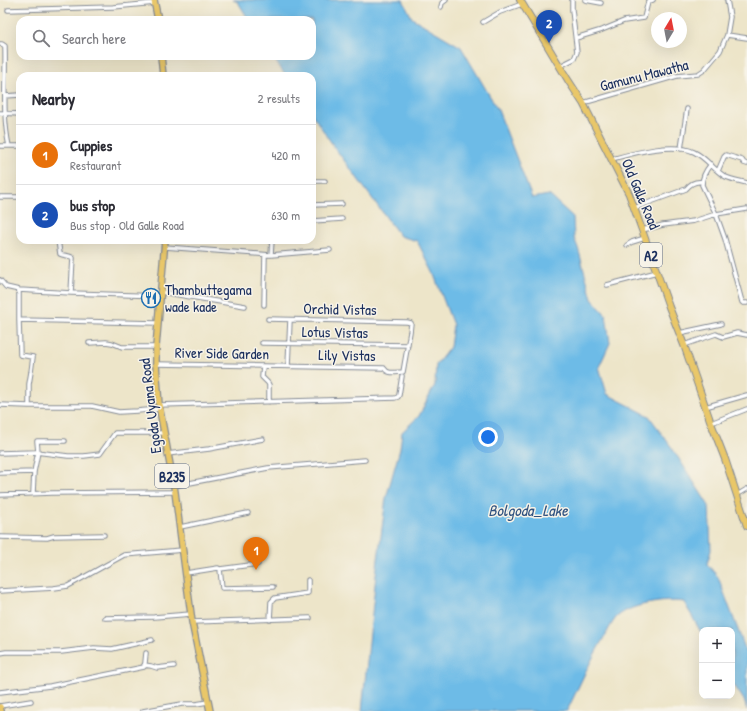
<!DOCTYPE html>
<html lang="en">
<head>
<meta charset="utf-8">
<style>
  :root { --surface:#fff; --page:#f7f7f7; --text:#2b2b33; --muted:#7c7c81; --line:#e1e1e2; --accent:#1f6fb2 }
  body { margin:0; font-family:"Patrick Hand",sans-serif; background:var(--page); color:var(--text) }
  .controls { position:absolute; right:12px; bottom:12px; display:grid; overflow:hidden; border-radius:8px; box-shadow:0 4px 16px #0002 }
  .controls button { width:36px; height:36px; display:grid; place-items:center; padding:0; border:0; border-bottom:1px solid var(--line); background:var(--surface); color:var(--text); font:20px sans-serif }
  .compass { position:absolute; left:651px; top:12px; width:36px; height:36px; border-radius:50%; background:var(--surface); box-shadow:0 4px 16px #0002; rotate:10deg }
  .you { position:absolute; left:488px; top:437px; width:14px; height:14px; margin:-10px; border:3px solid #fff; border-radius:50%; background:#1a73e8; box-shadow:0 0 0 6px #1a73e833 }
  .badge { display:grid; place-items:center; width:26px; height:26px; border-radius:50%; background:var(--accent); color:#fff; font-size:13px; font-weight:700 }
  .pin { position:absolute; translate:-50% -33px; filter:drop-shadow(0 1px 2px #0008) }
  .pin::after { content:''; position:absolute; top:21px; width:14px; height:12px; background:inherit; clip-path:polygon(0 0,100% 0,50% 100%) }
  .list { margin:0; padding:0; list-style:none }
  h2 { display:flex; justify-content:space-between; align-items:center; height:52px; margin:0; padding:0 16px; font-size:17px }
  h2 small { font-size:13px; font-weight:400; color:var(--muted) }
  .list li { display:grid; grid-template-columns:26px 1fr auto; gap:12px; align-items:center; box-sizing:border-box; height:60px; padding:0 16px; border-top:1px solid var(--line) }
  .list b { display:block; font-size:15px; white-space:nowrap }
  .list p { margin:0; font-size:13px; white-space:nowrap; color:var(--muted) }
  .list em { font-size:13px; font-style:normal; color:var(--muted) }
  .icon { flex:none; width:22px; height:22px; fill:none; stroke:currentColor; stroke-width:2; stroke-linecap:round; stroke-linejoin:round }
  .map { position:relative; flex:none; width:747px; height:711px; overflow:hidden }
  .search { position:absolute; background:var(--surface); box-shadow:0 4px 16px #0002; left:16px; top:16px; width:300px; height:44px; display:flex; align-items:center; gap:10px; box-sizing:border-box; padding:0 14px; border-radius:12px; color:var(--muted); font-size:15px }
  .panel { position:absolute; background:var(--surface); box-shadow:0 4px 16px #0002; left:16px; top:72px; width:300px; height:172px; border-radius:12px }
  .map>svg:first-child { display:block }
  .water { fill:#6dbbe7; stroke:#4475a2 }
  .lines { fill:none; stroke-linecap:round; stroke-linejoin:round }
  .street-casing { stroke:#848a94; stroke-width:5.5 }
  .primary-casing { stroke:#848a94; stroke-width:8 }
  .highway-casing { stroke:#848a94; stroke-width:8 }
  .street { stroke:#fff; stroke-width:3.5 }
  .primary { stroke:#e9c769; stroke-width:5.5 }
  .highway { stroke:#e9c769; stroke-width:6 }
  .labels { text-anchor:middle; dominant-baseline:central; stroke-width:3; stroke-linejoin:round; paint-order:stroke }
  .shield { fill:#f7f3e8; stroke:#5d6a87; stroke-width:1 }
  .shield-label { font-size:14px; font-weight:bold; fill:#1b2f5e }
  .street-label { font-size:15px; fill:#1b2f5e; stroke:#f7f3e8 }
  .poi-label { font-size:15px; fill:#1b2f5e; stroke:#f7f3e8; text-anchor:start }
  .water-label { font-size:16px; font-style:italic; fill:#305280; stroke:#f7f3e8 }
</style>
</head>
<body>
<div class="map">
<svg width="747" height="711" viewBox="0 0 747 711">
  <rect width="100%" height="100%" fill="#f7f3e8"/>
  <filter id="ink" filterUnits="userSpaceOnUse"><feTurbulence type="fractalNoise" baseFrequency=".025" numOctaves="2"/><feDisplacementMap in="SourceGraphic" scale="8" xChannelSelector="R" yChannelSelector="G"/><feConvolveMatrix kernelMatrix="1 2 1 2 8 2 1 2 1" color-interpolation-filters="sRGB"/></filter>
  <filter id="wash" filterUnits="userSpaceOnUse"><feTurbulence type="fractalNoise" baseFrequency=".012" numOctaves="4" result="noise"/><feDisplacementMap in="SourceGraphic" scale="16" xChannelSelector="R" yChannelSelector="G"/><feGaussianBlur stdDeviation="0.9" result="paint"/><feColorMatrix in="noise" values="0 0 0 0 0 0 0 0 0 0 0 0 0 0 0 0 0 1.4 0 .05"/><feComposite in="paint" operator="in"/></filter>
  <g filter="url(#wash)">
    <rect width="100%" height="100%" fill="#ede5c9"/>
    <path class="water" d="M233 0H403L412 18 461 47 498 110 532 198 549 195 573 217 574 238 578 248 592 299 606 315 610 343 599 367 607 394 649 416 672 448 709 506 711 550 707 564 718 577 747 654V710L744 700 732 682V630H702V634L684 602C667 599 627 604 615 619 611 624 608 631 604 637 590 661 579 686 567 711H362L376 575 386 498 400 449 402 432 419 416 435 385 436 365 450 347 453 325 433 272 417 241 400 236 335 148 312 114V76H286L272 56H312V20H249L238 2Z"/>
  </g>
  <g filter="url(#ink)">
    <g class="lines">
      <defs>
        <path id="street" d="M585 0 601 3
          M441 7 442 3 446 0
          M8 10 113 7 155 3
          M483 22 500 12 522 4
          M727 35 747 38
          M576 38 602 30 624 21 644 18 648 2 653 0
          M0 44H2L5 46V48C6 81 2 114 9 146
          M560 66 574 59 577 52 572 10V0
          M5 96 20 95
          M583 103 677 76 698 74 704 70 720 51 727 35 730 17 727 0
          M0 113 20 114
          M0 146H20
          M681 149 687 109
          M612 159C634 153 673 142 694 152 707 158 714 171 726 177 733 180 740 181 747 183
          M711 164C706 170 702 177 702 185L716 214 725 239 742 302 743 303H747
          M718 171 724 157 726 155 742 160 744 163 747 164
          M312 181H325
          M0 197H20
          M312 205 342 204
          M634 208 686 189C690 184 696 181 702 182
          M312 221 342 219
          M642 230 663 225 694 221 716 214 747 209
          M58 240 60 254C64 256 70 255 73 258L71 293
          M627 245 632 242 645 238
          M165 247 271 255 330 250
          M271 255 272 240
          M0 280 6 287 19 290V320L20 355 33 357 31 372 29 384V406
          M607 285 657 272
          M19 290 71 293 161 296
          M161 292 245 306
          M264 305 265 255
          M19 320 157 323
          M679 333 721 324
          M89 343 106 342 112 343 122 347H156
          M262 343 408 345
          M684 345 716 334 723 337 737 333 747 335
          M156 364 384 368C388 375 396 372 403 372L410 332 411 323 407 322 268 319
          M263 366 262 377 268 383 269 385V402
          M288 366 290 320
          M0 405 29 406H92L119 412 137 411 160 409
          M159 405 395 398 398 397 399 395 402 376
          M705 407 747 395
          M711 423 747 409
          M0 453 36 452 68 456H84L100 454 115 433H164
          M167 454 209 449 263 439
          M0 473 34 472
          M174 486 268 468 365 460
          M33 493 34 472 38 452 37 441H65
          M0 495 52 493 175 492
          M737 495 747 489
          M180 527 248 513
          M0 537 47 538 54 536 104 535
          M220 569 258 564
          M186 573 218 568 220 569 222 588 273 587
          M0 591 54 588 68 586 124 555 183 550
          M105 618 154 617 191 614
          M270 620 271 602 275 598 308 593V580
          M192 622 310 618
          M0 653 6 652H61L94 648 112 649 152 640
          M144 665 151 666 157 668 174 666
          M0 692 50 686 144 667 145 663 146 653
          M0 706 31 701
          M143 711 182 704H196L208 702"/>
        <path id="primary" d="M154 0 158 20
          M161 56 163 76
          M165 240 156 347V364L159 405 175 492 192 622 210 711
          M0 707 1 711"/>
        <path id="highway" d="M520 0 568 80 583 103 629 194 642 230 669 307 684 345 711 423 725 459 747 526"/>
      </defs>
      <use href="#street" class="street-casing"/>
      <use href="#primary" class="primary-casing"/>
      <use href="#highway" class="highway-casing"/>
      <use href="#street" class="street"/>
      <use href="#primary" class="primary"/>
      <use href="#highway" class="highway"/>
    </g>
  </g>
  <defs>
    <symbol id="restaurant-ring" viewBox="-11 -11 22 22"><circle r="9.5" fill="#f7f3e8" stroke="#1f6fb2" stroke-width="1.5"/><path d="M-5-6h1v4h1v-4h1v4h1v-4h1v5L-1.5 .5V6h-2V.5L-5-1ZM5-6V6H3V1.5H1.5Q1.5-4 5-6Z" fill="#1f6fb2"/></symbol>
  </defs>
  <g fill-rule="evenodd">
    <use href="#restaurant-ring" x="140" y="287" width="22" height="22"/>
  </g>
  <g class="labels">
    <g class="shield">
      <rect x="640" y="243" width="22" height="24" rx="3"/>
      <rect x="155" y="464" width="34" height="24" rx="3"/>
    </g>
    <g class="shield-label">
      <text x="651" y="255">A2</text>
      <text x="172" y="476">B235</text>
    </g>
    <g class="street-label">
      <text transform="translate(644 75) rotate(-14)">Gamunu Mawatha</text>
      <text transform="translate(641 194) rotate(67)">Old Galle Road</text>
      <text transform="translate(340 309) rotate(1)">Orchid Vistas</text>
      <text transform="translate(335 332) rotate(1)">Lotus Vistas</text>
      <text transform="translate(222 353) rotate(1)">River Side Garden</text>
      <text transform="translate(347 355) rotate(1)">Lily Vistas</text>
      <text transform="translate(150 406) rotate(-97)">Egoda Uyana Road</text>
    </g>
    <g class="poi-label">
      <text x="165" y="289">Thambuttegama<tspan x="165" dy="17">wade kade</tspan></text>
    </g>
    <g class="water-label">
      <text x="528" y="510">Bolgoda_Lake</text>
    </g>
  </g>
</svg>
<div class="controls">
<button>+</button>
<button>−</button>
</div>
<svg class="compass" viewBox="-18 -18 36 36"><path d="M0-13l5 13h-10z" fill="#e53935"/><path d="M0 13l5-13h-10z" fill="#7c7c81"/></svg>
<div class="you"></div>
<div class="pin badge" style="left:256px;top:570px;background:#e8710a">1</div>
<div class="pin badge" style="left:549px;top:43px;background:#1a4fb4">2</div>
<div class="search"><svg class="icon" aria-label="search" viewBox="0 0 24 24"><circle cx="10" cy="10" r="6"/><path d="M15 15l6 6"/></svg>Search here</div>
<section class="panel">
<h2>Nearby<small>2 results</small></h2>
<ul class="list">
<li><span class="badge" style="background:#e8710a">1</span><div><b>Cuppies</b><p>Restaurant</p></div><em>420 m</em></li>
<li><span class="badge" style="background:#1a4fb4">2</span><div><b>bus stop</b><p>Bus stop · Old Galle Road</p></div><em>630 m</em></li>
</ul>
</section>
</div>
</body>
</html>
